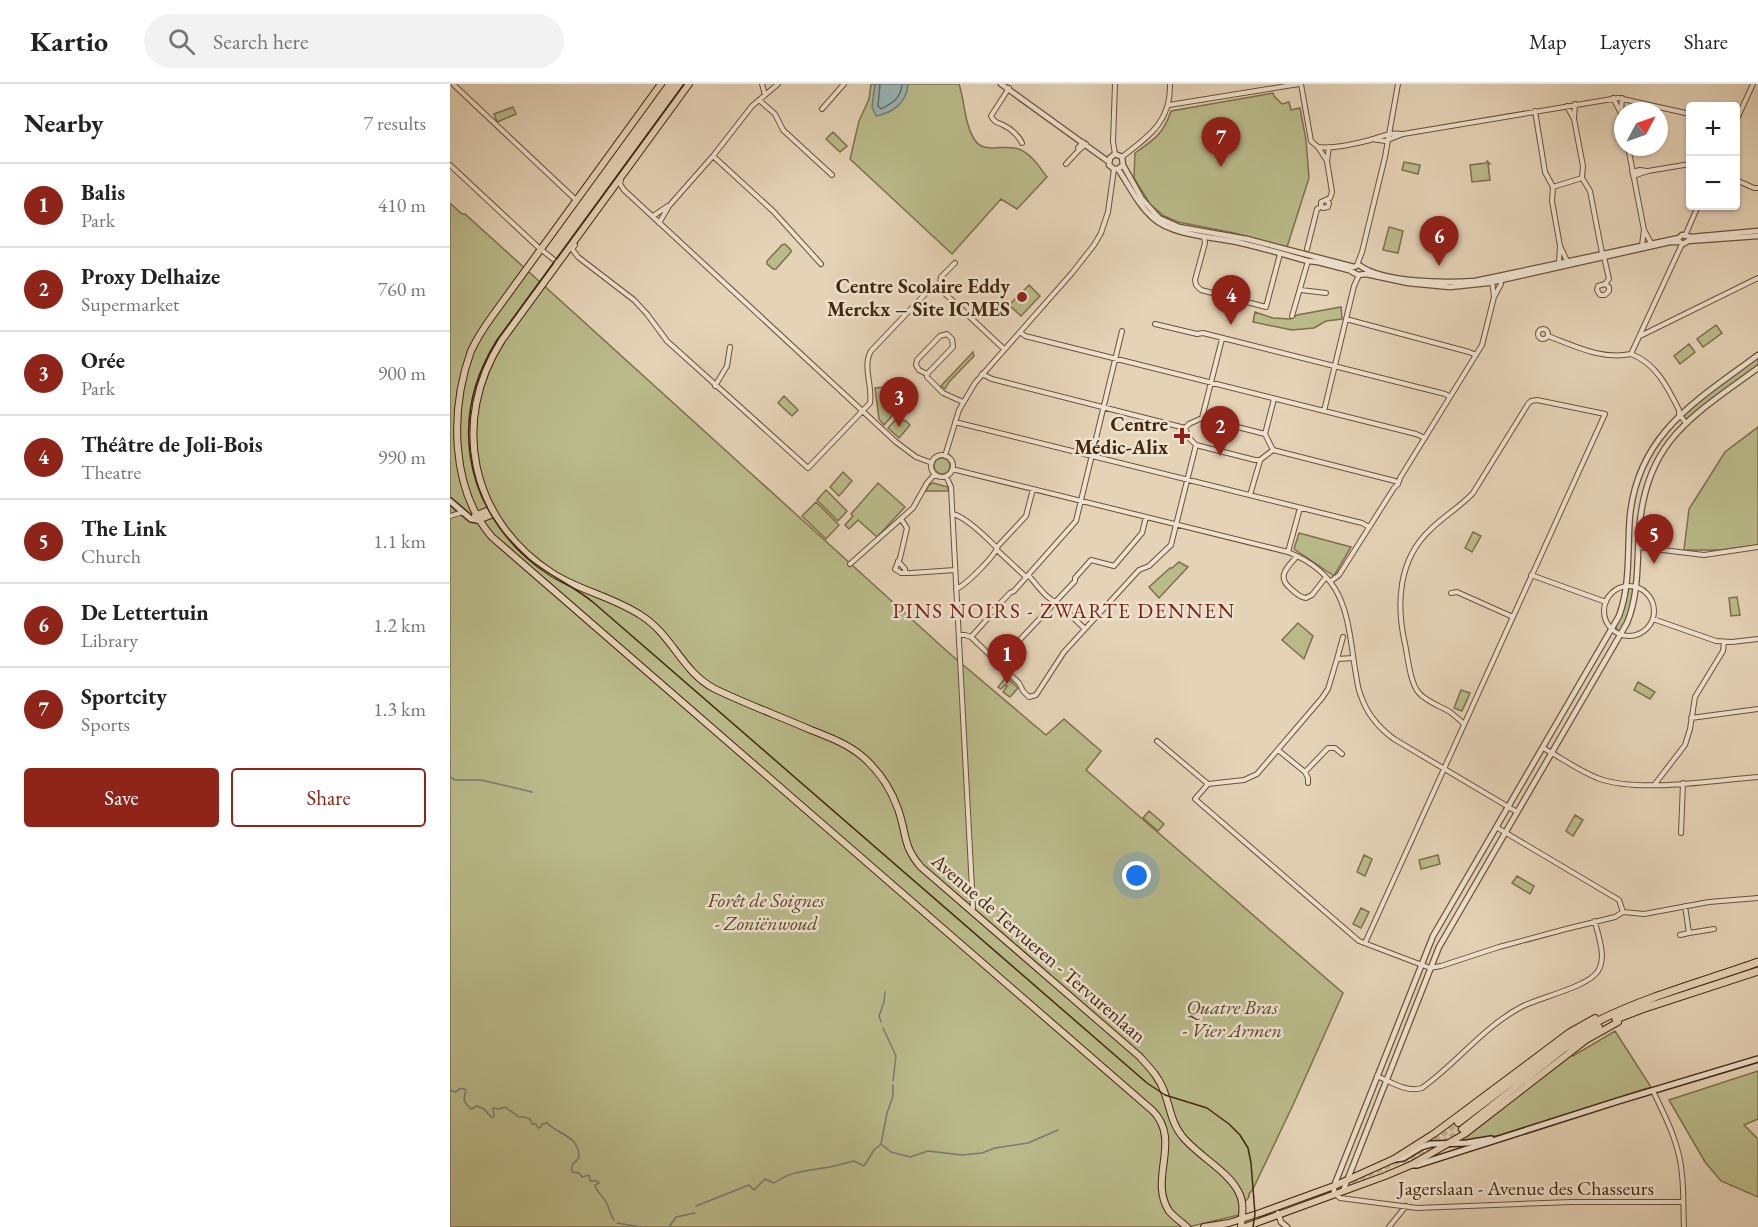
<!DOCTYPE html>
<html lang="en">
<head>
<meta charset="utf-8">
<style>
  :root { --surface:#fff; --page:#f2f2f2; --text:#222; --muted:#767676; --line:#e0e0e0; --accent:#8f2418 }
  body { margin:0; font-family:"EB Garamond",serif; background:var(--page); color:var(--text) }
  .controls { position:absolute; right:18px; top:18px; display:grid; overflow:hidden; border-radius:6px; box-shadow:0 2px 4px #0004 }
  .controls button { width:54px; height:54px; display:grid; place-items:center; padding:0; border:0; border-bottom:2px solid var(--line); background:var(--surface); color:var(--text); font:30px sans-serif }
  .compass { position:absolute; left:1164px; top:18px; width:54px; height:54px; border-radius:50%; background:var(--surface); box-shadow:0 2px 4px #0004; rotate:49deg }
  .you { position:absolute; left:687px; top:792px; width:21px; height:21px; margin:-15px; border:4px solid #fff; border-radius:50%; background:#1a73e8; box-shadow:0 0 0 9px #1a73e833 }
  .badge { display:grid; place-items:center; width:39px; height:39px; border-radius:50%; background:var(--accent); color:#fff; font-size:20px; font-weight:700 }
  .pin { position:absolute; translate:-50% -50px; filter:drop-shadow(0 2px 3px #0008) }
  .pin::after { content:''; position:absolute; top:32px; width:21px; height:18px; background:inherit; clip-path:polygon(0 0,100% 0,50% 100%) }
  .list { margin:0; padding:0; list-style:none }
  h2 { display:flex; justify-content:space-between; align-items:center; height:78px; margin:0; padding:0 24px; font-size:26px }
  h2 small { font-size:20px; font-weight:400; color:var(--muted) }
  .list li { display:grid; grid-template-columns:39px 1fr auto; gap:18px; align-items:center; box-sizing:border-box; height:84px; padding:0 24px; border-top:2px solid var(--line) }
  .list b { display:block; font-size:22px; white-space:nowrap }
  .list p { margin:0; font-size:20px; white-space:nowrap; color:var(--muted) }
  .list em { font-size:20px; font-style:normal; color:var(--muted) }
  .actions { display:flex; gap:12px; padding:18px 24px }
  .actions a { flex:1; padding:14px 0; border:2px solid var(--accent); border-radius:6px; text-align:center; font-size:21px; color:var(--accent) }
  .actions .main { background:var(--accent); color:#fff }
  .icon { flex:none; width:33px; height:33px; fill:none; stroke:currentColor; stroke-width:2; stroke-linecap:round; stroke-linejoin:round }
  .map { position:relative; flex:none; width:1308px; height:1143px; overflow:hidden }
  header { display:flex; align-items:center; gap:36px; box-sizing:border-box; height:84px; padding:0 30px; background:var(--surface); border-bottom:2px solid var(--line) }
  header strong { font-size:28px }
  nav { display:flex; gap:33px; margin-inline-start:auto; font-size:21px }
  .search { width:420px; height:54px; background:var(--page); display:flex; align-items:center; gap:15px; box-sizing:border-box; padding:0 21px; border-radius:33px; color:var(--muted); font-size:22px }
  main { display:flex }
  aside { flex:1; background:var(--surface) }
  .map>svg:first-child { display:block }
  .green { fill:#babb8b; stroke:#7e704c; stroke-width:1.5 }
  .water { fill:#99b6b8; stroke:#767c74; stroke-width:1.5 }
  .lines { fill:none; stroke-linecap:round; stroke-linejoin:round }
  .shore { stroke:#6e6e63; stroke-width:1.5 }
  .stream { stroke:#767c74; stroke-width:1.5 }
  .trunk-tunnel { stroke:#c4b095; stroke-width:6; stroke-dasharray:6 3; stroke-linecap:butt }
  .minor-casing { stroke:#6b5138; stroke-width:6 }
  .tertiary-casing { stroke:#6b5138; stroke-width:7 }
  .secondary-casing { stroke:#42260e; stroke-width:8 }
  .primary-casing { stroke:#42260e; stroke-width:8 }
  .trunk-casing { stroke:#42260e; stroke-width:8 }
  .motorway-casing { stroke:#42260e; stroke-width:9 }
  .minor { stroke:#eee2d0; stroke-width:4 }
  .tertiary { stroke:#eee2d0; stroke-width:4.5 }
  .secondary { stroke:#eee2d0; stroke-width:5 }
  .primary { stroke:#e5d3b7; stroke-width:6 }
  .trunk { stroke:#e5d3b7; stroke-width:6 }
  .motorway { stroke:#e5d3b7; stroke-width:7 }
  .tram { stroke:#42260e; stroke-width:1.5 }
  .poi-dot { fill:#8f2418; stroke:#eee2d0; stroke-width:2 }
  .labels { text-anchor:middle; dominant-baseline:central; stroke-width:5; stroke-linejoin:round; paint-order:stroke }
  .poi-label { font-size:20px; font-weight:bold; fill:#42260e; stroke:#eee2d0; text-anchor:end }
  .park-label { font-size:20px; font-style:italic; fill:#5a4427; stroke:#eee2d0 }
  .street-label { font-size:20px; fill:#42260e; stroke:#eee2d0 }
  .neighbourhood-label { font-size:21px; letter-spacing:1.5px; fill:#7a1f14; stroke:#eee2d0 }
</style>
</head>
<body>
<header>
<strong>Kartio</strong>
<div class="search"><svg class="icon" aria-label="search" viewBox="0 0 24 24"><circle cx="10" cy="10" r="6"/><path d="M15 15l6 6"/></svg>Search here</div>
<nav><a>Map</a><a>Layers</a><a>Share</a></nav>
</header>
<main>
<aside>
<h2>Nearby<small>7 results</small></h2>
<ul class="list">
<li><span class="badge">1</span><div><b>Balis</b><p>Park</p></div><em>410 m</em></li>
<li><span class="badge">2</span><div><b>Proxy Delhaize</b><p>Supermarket</p></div><em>760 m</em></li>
<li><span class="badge">3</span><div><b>Orée</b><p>Park</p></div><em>900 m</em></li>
<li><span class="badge">4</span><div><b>Théâtre de Joli-Bois</b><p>Theatre</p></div><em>990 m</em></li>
<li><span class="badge">5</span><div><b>The Link</b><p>Church</p></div><em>1.1 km</em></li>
<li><span class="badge">6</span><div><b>De Lettertuin</b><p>Library</p></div><em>1.2 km</em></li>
<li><span class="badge">7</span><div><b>Sportcity</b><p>Sports</p></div><em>1.3 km</em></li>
</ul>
<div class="actions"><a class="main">Save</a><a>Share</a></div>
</aside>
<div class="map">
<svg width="1308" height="1143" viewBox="0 0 1308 1143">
  <rect width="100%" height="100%" fill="#e5d3b7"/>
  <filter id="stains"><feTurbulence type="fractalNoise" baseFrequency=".00333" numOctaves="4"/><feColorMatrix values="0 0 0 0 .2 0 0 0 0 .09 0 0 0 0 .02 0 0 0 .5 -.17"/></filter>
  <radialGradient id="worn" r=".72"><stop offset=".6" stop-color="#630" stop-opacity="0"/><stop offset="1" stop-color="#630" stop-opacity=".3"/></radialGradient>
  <path class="green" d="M421 0H509C515 18 514 38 524 55 534 72 556 58 571 66 582 71 590 84 597 93L567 125 551 115 502 170 400 75 409 37 419 15Z
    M823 9 824 12 832 20 839 18 841 26 850 24 856 56 859 94 837 163 784 149 728 138 714 132 700 120 684 94 685 69C704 56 714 49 721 27Z
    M63 23 66 30 47 38 44 30Z
    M383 48 397 62 390 68 376 55Z
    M1037 77 1040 80H1038L1040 96 1022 98 1020 81 1036 79Z
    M954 78 970 81 968 90 952 86Z
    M0 119 12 130H15L499 569 596 651 614 635 651 667 636 686 893 909 843 1021 803 1105 799 1110V1113L790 1123 789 1131 738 1143H0Z
    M939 143 953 147 948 169 933 166Z
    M335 160 341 166V168L326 185H323L317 180V177L332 161Z
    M579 201 590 212 571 232 559 221Z
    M891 223 892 235 876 237 864 244 842 246 803 238 805 228 823 234 840 235 847 231Z
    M1266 241 1272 249 1253 263 1247 255Z
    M1239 260 1245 268 1230 280 1224 272Z
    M523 268 524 272 499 298 495 305 491 302Z
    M1308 273V283L1238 336 1233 332V329Z
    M436 303 451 316 452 320 434 341 429 335 425 304Z
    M334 312 348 326 342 332 328 319Z
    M450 331 451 336 456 337 460 341 449 354 438 344Z
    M1308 343V461L1271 466H1234L1239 425 1275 368Z
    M484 382a8 8 0 1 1 16 0a8 8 0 1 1-16 0Z
    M393 388 402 397 389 412 380 403Z
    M428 399 455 423 427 453 408 436 399 445 395 441 403 432 401 430Z
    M483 399 498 403V407H476L479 401Z
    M376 406 397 427 388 437 367 416Z
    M366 418 389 441 376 455 352 432Z
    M1023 448 1031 452 1022 468 1015 464Z
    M849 449 901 463 884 492 844 465Z
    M729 478 738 483 709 514 699 503 720 484H722Z
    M1179 504 1184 505V514L1172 547H1169L1167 546 1166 543Z
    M1287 513 1290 531 1281 532 1279 514Z
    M848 539 863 552 854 575 832 556Z
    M556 593 568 604 560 613 553 608 557 602 555 601 551 605 548 603Z
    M1188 598 1205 608 1200 615 1184 606Z
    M1011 606 1020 609 1012 627 1004 624Z
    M699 727 714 740 708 747 693 734Z
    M1125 731 1133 736 1123 752 1116 747Z
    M914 771 922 775 915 792 907 788Z
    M988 771 990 780 971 785 969 776Z
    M1067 792 1084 802 1080 810 1062 799Z
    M911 824 919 828 911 844 903 840Z
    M1165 947 1201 1003 1051 1051 1024 1056 1011 1057 1012 1054 1121 970 1123 972Z
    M1308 987V1035L1294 1041 1308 1055V1113L1271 1097 1255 1078 1219 1016Z"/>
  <path class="water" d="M425 0H458C457 18 443 29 426 32L422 23Z"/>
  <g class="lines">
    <path class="shore" d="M430 0 428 22 431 25C443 19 451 14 452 0"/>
    <path class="stream" d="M0 693 5 696H31L82 708
      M431 938 429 932 434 918 435 908
      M433 944 446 972 443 997
      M0 1006 5 1008C9 1007 10 1002 16 1006 13 1017 13 1017 21 1025L27 1022 34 1025 42 1034 44 1032 43 1024 49 1025 55 1023 69 1033H74L80 1035 82 1040H86L88 1044 91 1043 92 1040 97 1039C110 1052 129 1051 129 1074L122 1081V1088L129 1089 132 1093 139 1091 140 1097H147L149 1099 145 1101C147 1109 152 1111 156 1118 159 1123 160 1130 164 1136
      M431 1060 441 1068 460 1073 478 1067 512 1071 532 1069 545 1064 578 1059 608 1046
      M246 1122 299 1101 304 1106 315 1095 324 1099C343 1086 358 1087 380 1083 388 1081 396 1079 404 1077L414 1082 424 1066 431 1060 437 1029 443 1012V1001
      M167 1139 191 1143
      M219 1143 226 1133 245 1129"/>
    <path class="trunk-tunnel" d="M977 1061 1008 1039
      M954 1081 994 1058 1012 1045
      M893 1101 955 1074"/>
    <defs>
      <path id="minor" d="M312 0 315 11
        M665 0 663 58 665 70
        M851 0 861 57 868 63 877 77
        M4 1 126 116
        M559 4 541 32C545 39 547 38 553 41 560 44 569 52 572 59
        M1163 14 1171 29
        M1172 14 1171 29 1173 38
        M309 16 325 30 333 46 382 91
        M719 21 849 0
        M1117 22 1124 35 1133 82 1132 94 1140 107 1152 169
        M372 25 394 0
        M1085 27 1095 88 1103 103 1102 117 1110 162 1109 179
        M1124 34 1125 20
        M1286 37 1303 0
        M922 55 935 57 953 50 1168 14 1240 30
        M633 58 628 64 629 66 636 60
        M868 63C884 65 904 60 920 56 931 53 939 48 952 50
        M1178 63 1194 146
        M263 72 323 127 371 180
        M672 73C699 52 721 38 720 0
        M616 80 629 66
        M0 81 88 163 108 179
        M1182 88 1190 86 1197 87
        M1183 92 1198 87 1240 80
        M171 95 170 100 174 106 446 358 466 373 482 379
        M1286 96 1304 104H1308
        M1103 103 1132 94
        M877 117 879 119 878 123 873 124 871 121V118L880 114 882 108 877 77 879 63
        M203 132 218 122
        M209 139 219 122 263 72 302 22 328 0
        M1235 152 1248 122
        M754 153 755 159 745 196 746 201 751 206 816 223 830 170
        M125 161 122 165 128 173 184 216 197 230 217 257 358 384 420 319C423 303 412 282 421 267L479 206 485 203 489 204
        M1192 161 1194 146 1201 159
        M1111 164 1117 177
        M857 165 867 125 871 123
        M1154 173 1159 195 1155 200 1148 202 1147 206 1150 211H1155L1159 207V203L1155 200
        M907 181 912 168 935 73 948 0
        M1042 197 1044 213
        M489 204 554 265
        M489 204 491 193 505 179
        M851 206 876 209
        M842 232 858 177
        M896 235 1019 268 1026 271
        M705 240 747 250 753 249 995 310 1000 313
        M1088 250a5 5 0 1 1 10 0a5 5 0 1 1-10 0Z
        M570 248 575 252 966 350 975 354
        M1098 252C1125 262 1151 276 1181 270
        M1190 252 1308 194
        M1181 270 1232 160
        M1181 270C1206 279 1218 304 1229 326V330L1236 339
        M477 290 503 263 502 255 497 250 490 252 467 276 466 281 469 286 477 290V293L493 309 513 318
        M532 290 542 295 735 344
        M265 302 277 282 280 263
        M874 327 904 202 909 191
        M752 334 772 255
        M505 338 912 439 919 443
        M735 344 739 354 746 361 805 376H810L823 366
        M735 344 739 340 752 334 815 350 823 366
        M815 350 824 315
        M823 366 945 397
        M481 382a11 11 0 1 1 22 0a11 11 0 1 1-22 0Z
        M495 372 509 326 525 299 622 189 644 161 651 149 658 128 664 85
        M502 385 838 468C896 491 897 531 905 585 907 594 907 603 911 612 917 630 929 644 944 655L1067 728
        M496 392 501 403 523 824 521 826
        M800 411 810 377
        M502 430C513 431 537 454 546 463L547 466 576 493 579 492C588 502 596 515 608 519L635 545
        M0 432 13 428
        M451 435 457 444 450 474 445 485 451 489H458
        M1188 463 1254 471 1308 463
        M838 468 850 424
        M847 472C838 483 826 492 840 504 846 509 849 513 856 514L862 511 876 493
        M448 477 455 485V488
        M400 480 463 424 477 399 485 390
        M461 489 505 486
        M1081 491 1156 518
        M881 497 889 491 944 404 948 400 950 394 1032 261 1044 213 1051 200 1050 193
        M1154 527a25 25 0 1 1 50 0a25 25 0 1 1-50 0Z
        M506 505C516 501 545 472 548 462L576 432 583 405
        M1001 509 1007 508 1063 533
        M1203 535 1266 557 1282 558 1308 555
        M509 551H515L521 553 569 599 573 607 579 613 586 611 614 568 689 486 699 482 721 461 746 361
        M521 553 539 533 541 529 560 509 564 507 626 437 672 247
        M903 574 887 575 878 605 872 614 807 690 794 696 758 700 745 715 909 857 980 884 991 882 1049 863 1116 845 1165 833 1173 828 1194 830 1259 818 1308 814
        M887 575 893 553
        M548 579 625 497V494L641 476 664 482 692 449 696 433
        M1241 634 1308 625
        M707 657 758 700
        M1093 664C1112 674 1130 688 1150 695 1191 709 1264 696 1308 693
        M828 666 855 688 878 664H885L892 670
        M855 688 858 694V699
        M1205 700 1235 661 1240 645 1245 613 1273 567 1274 558
        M1046 743 1169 816 1173 828
        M1231 749 1233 699
        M1239 849 1264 845
        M1230 851 1239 849 1235 822
        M915 859 1155 330 1087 316 1081 317 1078 320 1023 409C1010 423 994 432 981 445 948 475 946 520 955 560 958 574 960 599 969 609 977 618 990 622 1000 628 1005 632 1010 636 1014 640
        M927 992C941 998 957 1009 972 1004 1007 979 1034 942 1073 922 1091 913 1138 903 1148 887 1157 872 1148 853 1145 837
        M1203 1007C1216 1034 1230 1061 1232 1091 1234 1108 1233 1126 1234 1143
        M885 1110 890 1114 967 1124 1122 1118H1233
        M939 1143 956 1122"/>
      <path id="tertiary" d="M551 0 659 78
        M673 81 668 85H664L659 81 660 74 665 70 672 73 673 81 692 115 709 134 729 143 797 155 904 183 909 181C933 199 995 199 1025 197L1229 154 1232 151 1241 153 1308 147
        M668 85C679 101 688 121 703 134 723 152 765 153 791 159 813 164 836 171 858 177L868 178 899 186 908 191 916 190 958 199 1000 203 1038 199 1220 158H1230L1233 160 1238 157 1308 152
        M893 1107 989 863 1177 539C1189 510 1187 478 1189 448 1195 357 1241 333 1308 284
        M884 1110V1102L983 852 1169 532C1181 500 1177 464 1180 431 1189 348 1248 316 1308 271
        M828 1129 831 1138 837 1143"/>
      <path id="secondary" d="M0 417 21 435 28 436
        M946 1075 953 1074 971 1063 981 1060 1017 1059 1041 1055
        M961 1081H967L1168 1017 1308 975"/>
      <path id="primary" d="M211 0 43 231C35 242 27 254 21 267 0 325 0 405 42 453L703 1027C732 1057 698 1095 719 1127 724 1133 731 1138 737 1143
        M239 0 52 256C0 337 20 436 102 489 130 507 164 513 192 532 223 552 232 588 265 605 296 620 329 632 361 646 379 653 398 660 413 673 429 687 441 705 448 725 457 750 452 761 471 783L689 972C700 984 710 994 715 1010 720 1024 722 1040 732 1052 747 1071 778 1087 788 1107 795 1119 792 1130 791 1143
        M25 432 39 426 43 427
        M28 436 41 431 43 427
        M754 1143 779 1139 810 1129 884 1102 944 1075
        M795 1143 935 1092 961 1081 999 1059"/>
      <path id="trunk" d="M1008 1039 1111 961 1148 937
        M1012 1045 1114 965 1149 943
        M999 1059 1016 1049 1136 956 1168 938
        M944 1075 985 1049 1120 948 1145 934"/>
      <path id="motorway" d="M1166 935 1192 925 1308 887
        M1148 937C1198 912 1255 897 1308 878"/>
    </defs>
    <use href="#minor" class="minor-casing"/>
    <use href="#tertiary" class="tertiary-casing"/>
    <use href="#secondary" class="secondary-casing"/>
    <use href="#primary" class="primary-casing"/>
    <use href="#trunk" class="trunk-casing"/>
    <use href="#motorway" class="motorway-casing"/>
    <use href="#minor" class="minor"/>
    <use href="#tertiary" class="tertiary"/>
    <use href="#secondary" class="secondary"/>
    <use href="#primary" class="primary"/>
    <use href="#trunk" class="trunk"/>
    <use href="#motorway" class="motorway"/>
    <path class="tram" d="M234 0 47 256C0 331 12 417 79 475 99 492 124 502 144 519L697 999 715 1011 757 1024 779 1040 790 1051 798 1064 801 1079 805 1130 803 1143"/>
  </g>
  <g class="poi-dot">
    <circle cx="572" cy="213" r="6"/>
    <path d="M729 343h6v6h6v6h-6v6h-6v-6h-6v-6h6z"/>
  </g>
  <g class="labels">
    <g class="poi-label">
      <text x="560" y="202">Centre Scolaire Eddy<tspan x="560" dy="23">Merckx – Site ICMES</tspan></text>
      <text x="718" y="340">Centre<tspan x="718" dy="23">Médic-Alix</tspan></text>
    </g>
    <g class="park-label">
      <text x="316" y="816">Forêt de Soignes<tspan x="316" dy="23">- Zoniënwoud</tspan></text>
      <text x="782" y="923">Quatre Bras<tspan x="782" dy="23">- Vier Armen</tspan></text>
    </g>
    <g class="street-label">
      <text transform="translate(589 864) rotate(41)">Avenue de Tervueren - Tervurenlaan</text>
      <text x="1076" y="1104">Jagerslaan - Avenue des Chasseurs</text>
    </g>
    <g class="neighbourhood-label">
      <text x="614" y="526">PINS NOIRS - ZWARTE DENNEN</text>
    </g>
  </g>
  <rect width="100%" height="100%" filter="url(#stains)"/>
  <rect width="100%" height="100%" fill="url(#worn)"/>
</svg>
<div class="controls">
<button>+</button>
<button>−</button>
</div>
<svg class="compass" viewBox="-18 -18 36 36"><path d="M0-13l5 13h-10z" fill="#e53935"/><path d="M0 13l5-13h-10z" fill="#767676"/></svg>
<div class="you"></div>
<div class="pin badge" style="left:557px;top:600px">1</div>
<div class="pin badge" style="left:770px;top:372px">2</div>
<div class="pin badge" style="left:449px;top:343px">3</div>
<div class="pin badge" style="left:781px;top:241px">4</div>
<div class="pin badge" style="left:1204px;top:480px">5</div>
<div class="pin badge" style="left:989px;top:182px">6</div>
<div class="pin badge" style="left:771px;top:83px">7</div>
</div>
</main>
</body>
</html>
